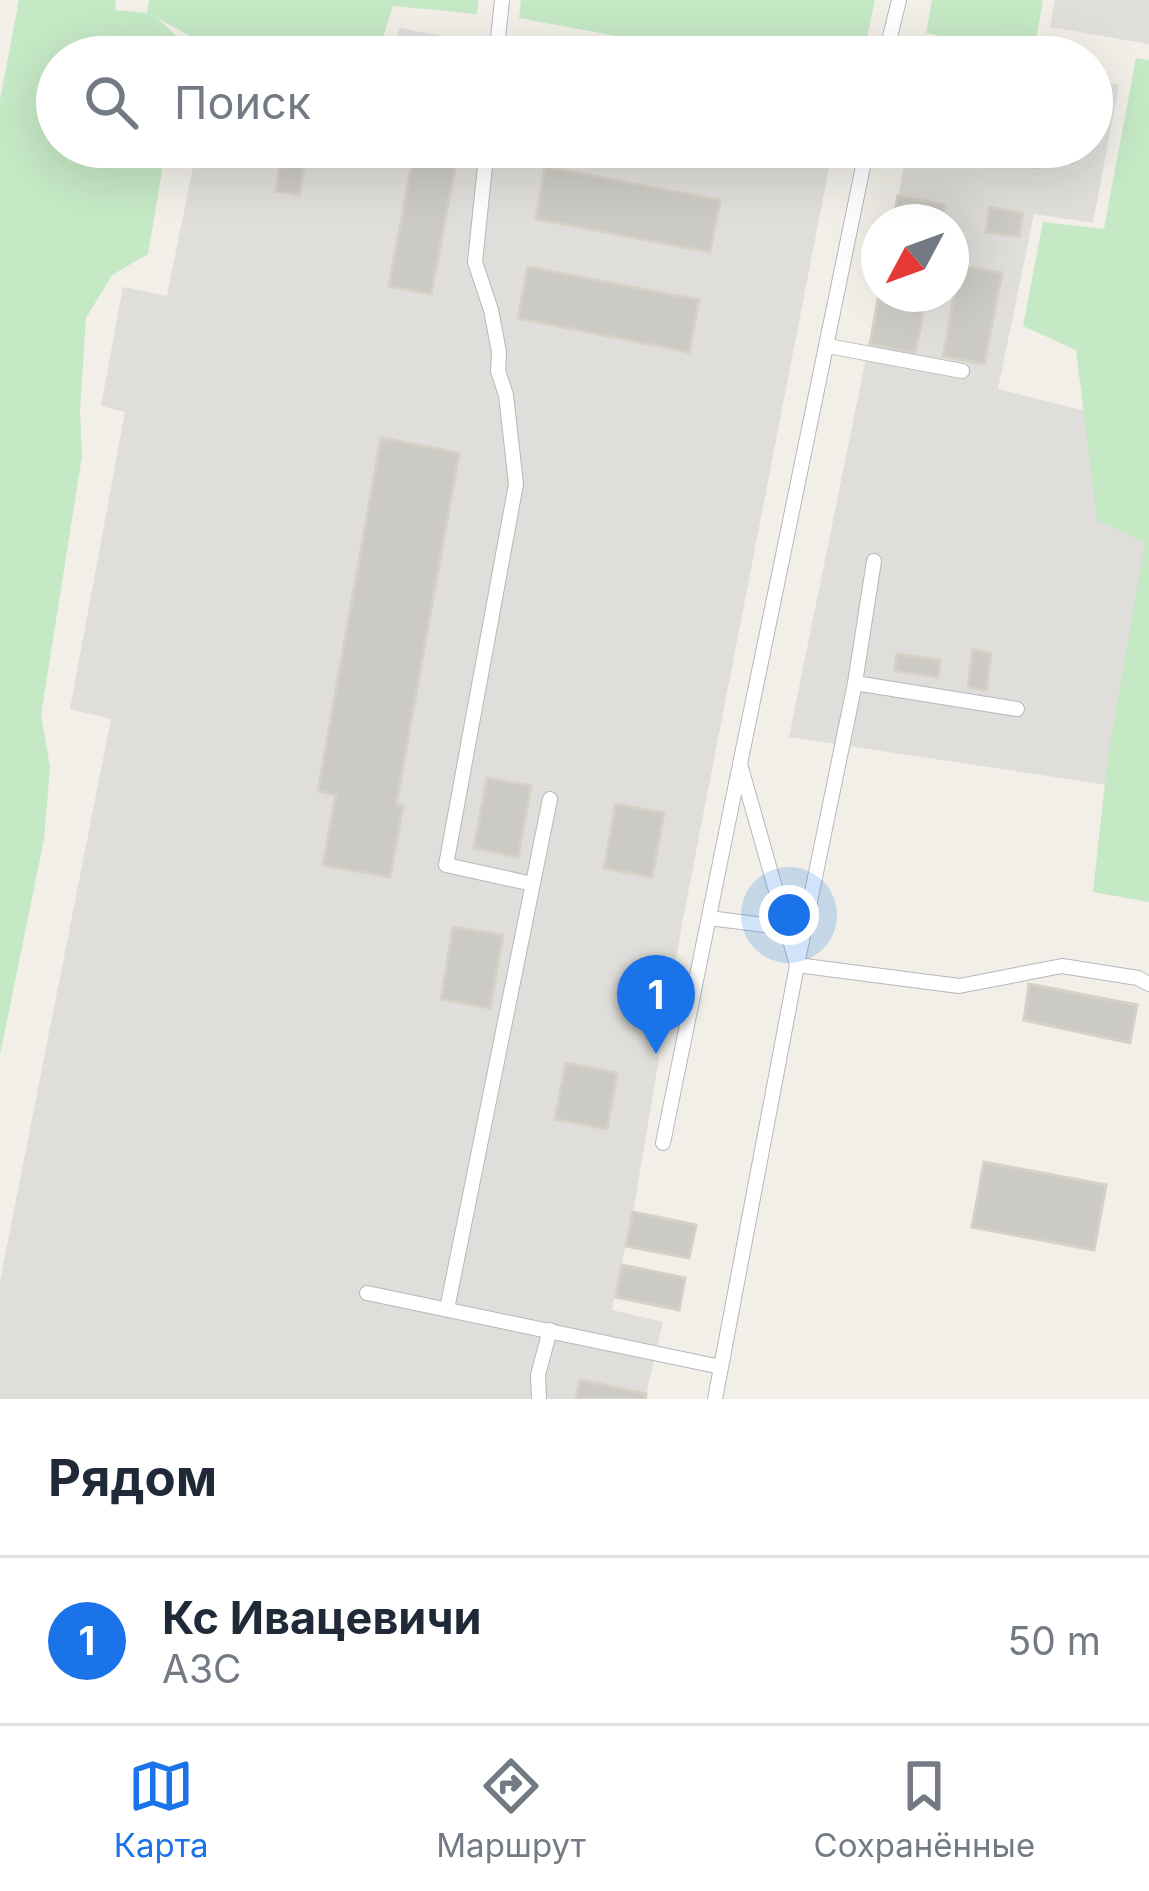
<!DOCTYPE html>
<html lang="ru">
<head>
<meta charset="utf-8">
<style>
  :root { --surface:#fff; --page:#f2f2f3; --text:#1f2937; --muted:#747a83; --line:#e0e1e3; --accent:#1a73e8 }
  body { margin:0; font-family:Inter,sans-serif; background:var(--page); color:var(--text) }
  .compass { position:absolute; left:861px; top:204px; width:108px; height:108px; border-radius:50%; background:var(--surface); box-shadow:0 12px 48px #0002; rotate:229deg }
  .you { position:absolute; left:789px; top:915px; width:42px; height:42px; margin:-30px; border:9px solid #fff; border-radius:50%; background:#1a73e8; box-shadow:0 0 0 18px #1a73e833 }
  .badge { display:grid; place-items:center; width:78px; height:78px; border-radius:50%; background:var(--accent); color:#fff; font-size:39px; font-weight:700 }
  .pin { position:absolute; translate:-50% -99px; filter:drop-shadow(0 3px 6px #0008) }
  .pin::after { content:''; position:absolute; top:63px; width:42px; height:36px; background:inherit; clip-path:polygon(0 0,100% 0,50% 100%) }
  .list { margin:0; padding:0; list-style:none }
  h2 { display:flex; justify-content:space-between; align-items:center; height:156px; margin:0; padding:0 48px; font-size:51px }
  h2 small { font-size:39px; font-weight:400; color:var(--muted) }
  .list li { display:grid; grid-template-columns:78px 1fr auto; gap:36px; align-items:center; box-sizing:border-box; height:168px; padding:0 48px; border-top:3px solid var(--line) }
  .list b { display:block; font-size:45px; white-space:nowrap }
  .list p { margin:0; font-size:39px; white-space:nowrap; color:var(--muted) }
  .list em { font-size:39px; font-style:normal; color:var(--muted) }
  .icon { flex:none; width:66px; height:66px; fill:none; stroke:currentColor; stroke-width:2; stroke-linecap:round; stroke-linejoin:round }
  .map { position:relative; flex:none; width:1149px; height:1399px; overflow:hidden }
  .search { position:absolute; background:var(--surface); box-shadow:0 12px 48px #0002; left:36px; right:36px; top:36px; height:132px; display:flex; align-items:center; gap:30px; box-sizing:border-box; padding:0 42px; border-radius:66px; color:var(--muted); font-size:45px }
  .sheet { height:324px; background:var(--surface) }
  nav { display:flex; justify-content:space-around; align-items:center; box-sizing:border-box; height:168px; border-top:3px solid var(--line); background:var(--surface); font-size:33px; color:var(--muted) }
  nav a { display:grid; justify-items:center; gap:6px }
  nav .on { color:var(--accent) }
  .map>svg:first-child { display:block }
  .industrial { fill:#e0deda }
  .green { fill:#c5e8c5 }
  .building { fill:#cccac5; stroke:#d6d1c6; stroke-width:3 }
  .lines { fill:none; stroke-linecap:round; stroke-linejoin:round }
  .service-casing { stroke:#b5b8bc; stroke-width:16 }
  .service { stroke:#fff; stroke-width:14 }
</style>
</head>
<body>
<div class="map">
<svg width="1149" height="1399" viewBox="0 0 1149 1399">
  <rect width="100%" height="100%" fill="#f1efe8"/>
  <path class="industrial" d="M1055 0H1149V44L1050 27Z
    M399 28 563 57H393Z
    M1092 79 1119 85 1093 223 1034 214 998 389 1149 427V750L1141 790 789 737 879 294H951V222H893L908 147H1092Z
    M197 147H833L682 924 633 1212 612 1310 663 1322 645 1399H0V1281L111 719 70 709 125 412 101 406 123 287 167 296Z"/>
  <path class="green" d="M19 0H116L115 10 147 13 149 0H478L477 14 393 6 377 57H228L156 17 184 43 182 57H57V147H166L148 254 112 275 86 318 80 410 82 456 41 715 50 767 44 839 0 1055V100Z
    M521 0H875L863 57H730L519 18Z
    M932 0H1043L1033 55 926 33Z
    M1136 58 1149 60V902L1093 892 1108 756 1145 543 1097 520 1076 350 1023 326 1043 222 1104 229Z"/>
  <path class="building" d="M283 147 307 148 299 195 276 191Z
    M415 147H459L431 294 389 286Z
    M953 147H1044L1040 168 952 151Z
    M545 167 720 200 710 252 536 219Z
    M898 196 944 205 941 222H893Z
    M990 207 1023 213 1019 237 986 232Z
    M960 266 1002 273 984 364 943 356Z
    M528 267 699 300 689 352 518 318Z
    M879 294H927L915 353 870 344Z
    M381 438 459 453 396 805 403 806 390 877 323 865 336 795 318 791Z
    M973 650 991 653 986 690 968 687Z
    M897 654 940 660 938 677 895 671Z
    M487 778 531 786 518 857 474 848Z
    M616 804 664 813 652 877 604 868Z
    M453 927 503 935 490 1008 441 999Z
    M1029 984 1137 1005 1130 1043 1024 1020Z
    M566 1063 617 1073 607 1129 555 1119Z
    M984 1162 1106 1185 1094 1250 972 1227Z
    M633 1212 696 1225 689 1258 626 1246Z
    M622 1265 685 1278 679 1310 616 1297Z
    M580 1380 646 1394 645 1399H576Z"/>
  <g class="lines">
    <defs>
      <path id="service" d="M496 57 502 0
        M885 57 899 0
        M487 147 475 262 491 310 499 352 498 371 506 395 516 484 446 865 533 884
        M1070 156 1072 147
        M828 346 962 371
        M874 561 855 683 797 965 959 986 1062 966 1138 978 1149 984
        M855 683 1017 709
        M709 918 787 928
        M663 1143 739 769
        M367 1293 721 1367
        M447 1309 550 799
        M539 1399 538 1375 550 1330
        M715 1399 797 965 740 764 867 147"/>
    </defs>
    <use href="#service" class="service-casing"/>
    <use href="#service" class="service"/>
  </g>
</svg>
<svg class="compass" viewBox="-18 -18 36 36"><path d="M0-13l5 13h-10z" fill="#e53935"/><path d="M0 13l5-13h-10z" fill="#747a83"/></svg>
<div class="you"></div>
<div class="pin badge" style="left:656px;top:1054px">1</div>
<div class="search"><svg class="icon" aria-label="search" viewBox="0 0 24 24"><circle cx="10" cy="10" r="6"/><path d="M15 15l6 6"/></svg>Поиск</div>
</div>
<section class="sheet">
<h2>Рядом<small></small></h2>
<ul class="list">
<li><span class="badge">1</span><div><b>Кс Ивацевичи</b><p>АЗС</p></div><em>50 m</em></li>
</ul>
</section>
<nav>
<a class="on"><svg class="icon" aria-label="map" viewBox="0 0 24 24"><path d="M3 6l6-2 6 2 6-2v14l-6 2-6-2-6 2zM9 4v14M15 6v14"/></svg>Карта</a>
<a><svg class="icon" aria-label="directions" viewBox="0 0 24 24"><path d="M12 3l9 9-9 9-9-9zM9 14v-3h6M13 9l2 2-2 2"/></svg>Маршрут</a>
<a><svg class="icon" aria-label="saved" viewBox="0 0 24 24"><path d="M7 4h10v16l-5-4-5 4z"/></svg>Сохранённые</a>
</nav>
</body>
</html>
